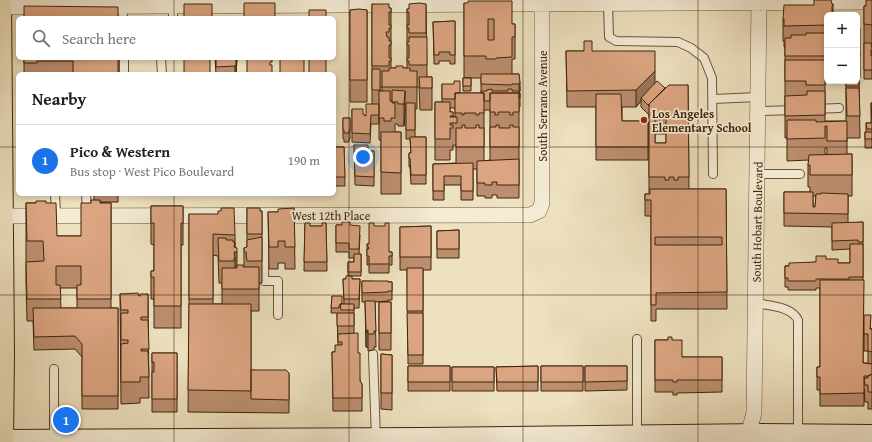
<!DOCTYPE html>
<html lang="en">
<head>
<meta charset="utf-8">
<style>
  :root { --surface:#fff; --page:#f2f2f2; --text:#202124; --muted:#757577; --line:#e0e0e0; --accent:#1a73e8 }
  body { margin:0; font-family:"Gentium Book Plus",serif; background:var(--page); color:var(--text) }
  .controls { position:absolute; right:12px; top:12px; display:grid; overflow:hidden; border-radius:6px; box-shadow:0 2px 6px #0003 }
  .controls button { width:36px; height:36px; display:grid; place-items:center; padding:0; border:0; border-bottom:1px solid var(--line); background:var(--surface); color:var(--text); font:20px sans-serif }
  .you { position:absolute; left:363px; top:157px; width:14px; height:14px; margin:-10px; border:3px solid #fff; border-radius:50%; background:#1a73e8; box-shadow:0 0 0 6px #1a73e833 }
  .badge { display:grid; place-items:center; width:26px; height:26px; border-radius:50%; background:var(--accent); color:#fff; font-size:13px; font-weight:700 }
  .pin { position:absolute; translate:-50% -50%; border:2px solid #fff; box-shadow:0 1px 4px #0006 }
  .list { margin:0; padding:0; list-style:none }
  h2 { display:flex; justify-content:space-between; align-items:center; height:52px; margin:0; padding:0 16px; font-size:17px }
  h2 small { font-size:13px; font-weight:400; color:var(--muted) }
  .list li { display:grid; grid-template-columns:26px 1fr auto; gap:12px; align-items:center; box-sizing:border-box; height:72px; padding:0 16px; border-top:1px solid var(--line) }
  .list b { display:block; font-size:15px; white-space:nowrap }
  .list p { margin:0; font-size:13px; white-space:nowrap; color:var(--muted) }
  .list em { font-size:13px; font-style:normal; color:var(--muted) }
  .icon { flex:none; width:22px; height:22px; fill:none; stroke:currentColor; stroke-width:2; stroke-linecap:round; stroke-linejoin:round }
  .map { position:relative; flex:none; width:872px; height:442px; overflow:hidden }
  .search { position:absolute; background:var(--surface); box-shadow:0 2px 6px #0003; left:16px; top:16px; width:320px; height:44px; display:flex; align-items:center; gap:10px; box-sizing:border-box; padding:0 14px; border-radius:6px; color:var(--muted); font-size:15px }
  .panel { position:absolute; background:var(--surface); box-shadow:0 2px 6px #0003; left:16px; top:72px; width:320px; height:124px; border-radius:6px }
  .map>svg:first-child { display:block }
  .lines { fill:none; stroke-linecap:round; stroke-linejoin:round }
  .service-casing { stroke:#6b5338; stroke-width:10 }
  .minor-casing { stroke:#6b5338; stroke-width:16 }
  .secondary-casing { stroke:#3f240b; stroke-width:24 }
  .primary-casing { stroke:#3f240b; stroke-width:24 }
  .service { stroke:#f4ecd5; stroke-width:8 }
  .minor { stroke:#f4ecd5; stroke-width:15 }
  .secondary { stroke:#f4ecd5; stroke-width:22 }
  .primary { stroke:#eee1bf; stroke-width:22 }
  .wall { fill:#bc8e6f; stroke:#3f240b; fill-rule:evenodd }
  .shaded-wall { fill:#99745a; stroke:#3f240b }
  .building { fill:#dba581; stroke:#3f240b; fill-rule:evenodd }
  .grid { fill:none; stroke:#3f240b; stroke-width:1; stroke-opacity:0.55 }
  .poi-dot { fill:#8f2418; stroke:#f4ecd5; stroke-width:1.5 }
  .labels { text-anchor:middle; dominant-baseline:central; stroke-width:3.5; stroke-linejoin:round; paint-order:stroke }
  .street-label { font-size:12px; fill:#3f240b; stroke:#f4ecd5 }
  .poi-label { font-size:12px; font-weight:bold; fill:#3f240b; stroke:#f4ecd5; text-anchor:start }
</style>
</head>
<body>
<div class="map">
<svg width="872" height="442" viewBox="0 0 872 442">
  <rect width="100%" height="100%" fill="#eee1bf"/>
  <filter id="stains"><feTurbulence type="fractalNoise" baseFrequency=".005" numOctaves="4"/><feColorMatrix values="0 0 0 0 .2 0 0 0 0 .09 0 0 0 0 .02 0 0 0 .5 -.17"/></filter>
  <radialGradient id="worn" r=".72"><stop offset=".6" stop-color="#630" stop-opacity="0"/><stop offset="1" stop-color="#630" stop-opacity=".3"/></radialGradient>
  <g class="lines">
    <defs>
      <path id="service" d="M608 4 609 37 616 41 678 42 691 48 704 58 712 78 713 174
        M122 6 123 18
        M173 6V18
        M124 58V74
        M161 58 162 74
        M713 99 758 97
        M814 109 839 108
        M758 111 795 110
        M757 174H800
        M55 194 56 213
        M86 194 87 212
        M265 215 264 281H278V315
        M756 303C769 306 791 306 798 320V434
        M637 339V436
        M373 354 376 439
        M54 369V440"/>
      <path id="minor" d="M0 7 872 2
        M2 216 530 215 539 211 542 203V0
        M746 442 754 413 759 0"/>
      <path id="secondary" d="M0 441 422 439 762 435 872 436"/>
      <path id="primary" d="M0 0 3 353 2 442"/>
    </defs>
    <use href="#service" class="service-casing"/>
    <use href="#minor" class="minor-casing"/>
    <use href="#secondary" class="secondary-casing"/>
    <use href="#primary" class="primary-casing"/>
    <use href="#service" class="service"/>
    <use href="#minor" class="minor"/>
    <use href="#secondary" class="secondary"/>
    <use href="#primary" class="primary"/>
  </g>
  <path class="wall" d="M872 0V79H864V6H866Z
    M464 3 512 24H515V59H512V74H519L520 91 519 93H520V107H519V198H497V195H492V198H485V196H477V169H473V200H461V185H444V200H433V164L456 163V145H453V150H450V160H435V102H442V84L460 93H481V78H464ZM450 108H455V117H453V112H450ZM484 110H490V160L484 161Z
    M372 4 391 8V68H407V9H409L426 4 427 77H432V110H420L419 87H417V109H415V137H426V184H411L410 167H409V153H411L410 139H406V109H405L404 126H398V124H395V132H401V194H381V140H379V113V124H371L370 143 352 142V109L363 114 364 115 366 116 372 104ZM380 87H382V91H380Z
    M833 4V13L827 15V77H825V121H846V81H857V28L860 56V78H859L860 138H847V154H852V196H848V223L863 222V363H868V351H864V315L871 329H872V409H868V402H865L864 389V406H820V390H817V367H820V288H816V290H788V287H785V266L816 262 826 259 838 263H850V249L832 250V227L784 226V192H810V187H808V165L809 160 787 161V138H785V47H784V41H783V19L814 5ZM825 148H827V154H825ZM813 196H816L815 207H813Z
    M350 10H367V102H350Z
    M455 21V64H450V61H439V64H434V61L433 22Z
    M566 51H592L655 84 665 88 688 85 689 189H726L727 309H656V321H651V216H645V194H649V115L641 107V101L636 107H622V121H648V160H596V107H567ZM655 134H666V143H655Z
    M24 58H118V74H24Z
    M215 58H237L236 74H216Z
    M463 78H471V91H463Z
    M871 103H872V148H865V132H866V123H871Z
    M343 118H350V139H349V142H344V139H343Z
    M334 135 335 147H344L345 186H335V181H334Z
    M354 145 368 151H374V186L355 185Z
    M94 194H118V202H100V203H111V308H118V409H82V357L75 349 34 350 33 321H27L26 283V203H46L57 236H81L91 203 94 200ZM60 288H77V308H61Z
    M151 206H183V245H181V328H154V299H151V271H154V245L151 244Z
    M247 208 262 211V283H259V311H251V370L289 373V413L188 412 189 321V214L235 235V248L237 268 244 267V248L247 247ZM213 255 218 256 219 283H222V304H213Z
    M294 208 295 269H285V263H278V269H269L268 212H278Z
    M305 223 310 226H322L326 223 327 271H304Z
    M336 225H350L360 235 359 254H361V276H348V262H354V258H349V252H336Z
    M374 226 389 252H392V265H389V273H369V265H367V244H369Z
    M431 226V270H423V364H408L407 270H400V227Z
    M459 230V258H437V231Z
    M343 279H360L359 308H354V333L358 353 360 381 362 384V411H333L332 352H335L338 345 337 313H331L332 296 342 304H344Z
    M362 281 392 282V300H388V301L375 302 376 347H374V350L368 351V347H366L365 302H362Z
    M120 294 139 296 148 294 149 398H140V403L121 404Z
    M379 302H391V350H379Z
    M655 340H672L682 357H722V392L677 393V395H673V392H655Z
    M152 353H177V412H152Z
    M381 354 392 355V410L381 409Z
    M408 366H450V391H408Z
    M538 366V391H497L496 367Z
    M541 366H583V391H541Z
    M585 366H627V390L585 391Z
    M452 367H494V391H452Z"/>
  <path class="shaded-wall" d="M237 58 236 74H235V66Z
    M655 71V87L641 98V101L636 107V90Z
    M520 82V91L519 93V84Z
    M405 91V112L404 126V104Z
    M235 242V252H237V273L235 274V258H234V247Z
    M368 330V347H366V331Z"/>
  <path class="building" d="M814 0H831L832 4H833V6H832V13H853V15H827V25L784 26V19H783L784 5H814Z
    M866 0H872V25L864 24V6H866Z
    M468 1H512V24H515V37H512V57L496 58V59H486V56H464V3H468ZM488 19H494V40H488Z
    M244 3H275V18H244Z
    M419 3 426 4V33H409V28H407V25H409V12H407V9H409V4Z
    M184 4H212V17H210V18H184Z
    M372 4H389V8H391V12H389V25H391V28H389V32H386L387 37H389V41H391V45H389V58H391V61H389V66H372Z
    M24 6 118 7V18H24Z
    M359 9 367 10V80H350V10Z
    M309 10H326V18H309Z
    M455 21V55H450V52H439V55H434V52L433 22Z
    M857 28H860V56H857Z
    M806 33H827V56H785V38H791V35H806Z
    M409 37H427V65H409V61H407V58H409V45H407V42H409Z
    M584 41H592V51H655V71L636 90 567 91 566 51H584Z
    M864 43H871L872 49V50H871V56H872V70H864Z
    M24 58H118V74H73V61H37V63H24Z
    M184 58H210V74H184Z
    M216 58H236V65L235 66 216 67Z
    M247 58H272V62H270V65H272V74H247Z
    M280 58H304V74H281V73H280Z
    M309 58H326V74H309Z
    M857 59H859V86H846V81H857Z
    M785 60H825V85H806V81H785Z
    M396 66H403V68H410V71H417V87H382V71H389V68H396Z
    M372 69H380V90H372Z
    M481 74H519L520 82 519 84H512V85L481 84Z
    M419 77H432V88H420Z
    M463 78H471V86H463Z
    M454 81H460V93H455V99H442V84H454Z
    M657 81 665 88 649 104V106L641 98Z
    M669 85H688L689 177H678V180H674V177H669V180H665V177H649V104ZM655 118H666V143H655Z
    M846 88H859L860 116H847Z
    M492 89V91H508V89H512V91H519V93H490V101H484V93H481V91H487V90Z
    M392 90 405 91 404 104H398V102H392Z
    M379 91H390V101H392V103H395V118H391V121H384V118H379Z
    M807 91H825V115L785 116V96L807 95Z
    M455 93H484V113H479V115H476V113H464V115H462V113H455Z
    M490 93H519V112H513V115H510V112H498V115H495V112H490Z
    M519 93H520V98H519Z
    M596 94H621L622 121H648V147H596Z
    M435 102H450V112H453V116H450V117H457V123H450V125H453V128H450V139H435Z
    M406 103H415V130H406Z
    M871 103H872V118Z
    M366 104H379V115H371L370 134 352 133V109H363V114H364V115L366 116Z
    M343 118H350V130H349V133H344V130H343Z
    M787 120H816V122L847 121V141H827V126H825V138L787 139Z
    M866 123H872V129H867Z
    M462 125H465V128H476V125H479V128H484V147H456V128H462Z
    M496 125H499V128H510V125H513V127H519V147H490V127H496Z
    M381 132H401V173L381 172Z
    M865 132H872V139H865Z
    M334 135H335V147H344L345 177H335V172H334Z
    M410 137H426V175H411L410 158H409V153H411Z
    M354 145H368V151H374V177L355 176Z
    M852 154V175H810V165H808L809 155Z
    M519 159V185H497V182H492V185H485V183H477V161Z
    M473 163V191H461V176H444V191H433V164Z
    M650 189H726L727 292 656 293V305H651V200H645V194H650ZM655 237H722V245H655Z
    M784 192H813V207H815L816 194H821V193L848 194V214L784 213Z
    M91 200H100V203H111V299H77V285H81V266H56V285H60L61 299H27L26 262 44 261 43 241H27L26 203H36V201H46V203H56L57 236H81V203H91Z
    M151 206H183V223H181V306H154V277H151V271H154V223H151Z
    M221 208H234L235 235 213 234V299H189V214H218V211H221Z
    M247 208H260V211H262V234H247Z
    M294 208 295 247H285V241H278V247H269L268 212H278V209Z
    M342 222H350V225L360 226 359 249H349V243H336V225H342Z
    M863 222V242H858V240L832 241V223Z
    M305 223H310V226H322V223H326L327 262H304Z
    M369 223H374V226H385V223H389V252H392V256H389V264H369V256H367V249H369L367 244H369Z
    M431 226V257H400V227Z
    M459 230V249H437V231Z
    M262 237V261H247L246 253H247L244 251V248L247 247V240Z
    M218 238H226V240H233V242H235L234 247 237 248V252H234L235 258H234V261H219Z
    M850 244H863V277H849V279H816V281H788V278H785V266H789V263L816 262V256H826V259H838V263H850Z
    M354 254H361V272H348V262H354Z
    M237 265H243V267H259V289H222V268H237Z
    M407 268H423V311H407Z
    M346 276H352V279H360L359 299H344L343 279H346Z
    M820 280H864L863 363 872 364V374L868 376H864V393L820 394V377H817V367H820Z
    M362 281H388V282H392V291H388V292L362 293Z
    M138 293 139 296H140V294H148V317H141V320H148L149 349H141V351H148L149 377H140V382H121V344L128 343V340H121V313H128V310H121L120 294Z
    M332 296H342V304H340V306H339V308H331Z
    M365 301H375L376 331H374V334H368V330L366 331Z
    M379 302H391V333H379Z
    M189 304H251V391L188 390Z
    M340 304H354V310H341Z
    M33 308H118V396H82V344L75 336 34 337Z
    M337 313H354V326H337Z
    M407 313H423V355H408Z
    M864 315H871L870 329H872V352L868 351V334H864Z
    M358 333V353H360V381L362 384V398H333L332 352H335V345H342V342H338V334Z
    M668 337H672V340H682V357H722V380H677V382H673V380H655V340H668Z
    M152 353H177V399H152V372H154V362H152Z
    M381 354 392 355V393H381Z
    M408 366H450V382H408Z
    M538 366V382H497L496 367Z
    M541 366H583V382H541Z
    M585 366H627V381L585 382Z
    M452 367H494V382H452Z
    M251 370H286L289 373V400L251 399Z
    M872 374V392H868V385H865L864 378H868V376Z"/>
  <path class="grid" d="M174 0V18M349 0V442M523 0V442M698 0V442M174 58V74M0 147H18M334 147H872M174 194V442M0 295H872"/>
  <circle class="poi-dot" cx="644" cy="120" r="4"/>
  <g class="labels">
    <g class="street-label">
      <text transform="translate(542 106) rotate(-90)">South Serrano Avenue</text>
      <text x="331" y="215">West 12th Place</text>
      <text transform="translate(757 222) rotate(-89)">South Hobart Boulevard</text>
    </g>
    <g class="poi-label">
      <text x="652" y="113">Los Angeles<tspan x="652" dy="14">Elementary School</tspan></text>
    </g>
  </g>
  <rect width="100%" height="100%" filter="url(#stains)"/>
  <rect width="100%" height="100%" fill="url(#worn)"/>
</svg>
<div class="controls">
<button>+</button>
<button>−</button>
</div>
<div class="you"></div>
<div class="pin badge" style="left:66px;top:420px">1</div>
<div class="search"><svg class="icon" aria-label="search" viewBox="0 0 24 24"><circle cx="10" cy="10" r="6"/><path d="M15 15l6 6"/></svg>Search here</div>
<section class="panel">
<h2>Nearby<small></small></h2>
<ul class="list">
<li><span class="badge">1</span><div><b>Pico &amp; Western</b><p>Bus stop · West Pico Boulevard</p></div><em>190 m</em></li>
</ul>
</section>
</div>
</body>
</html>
